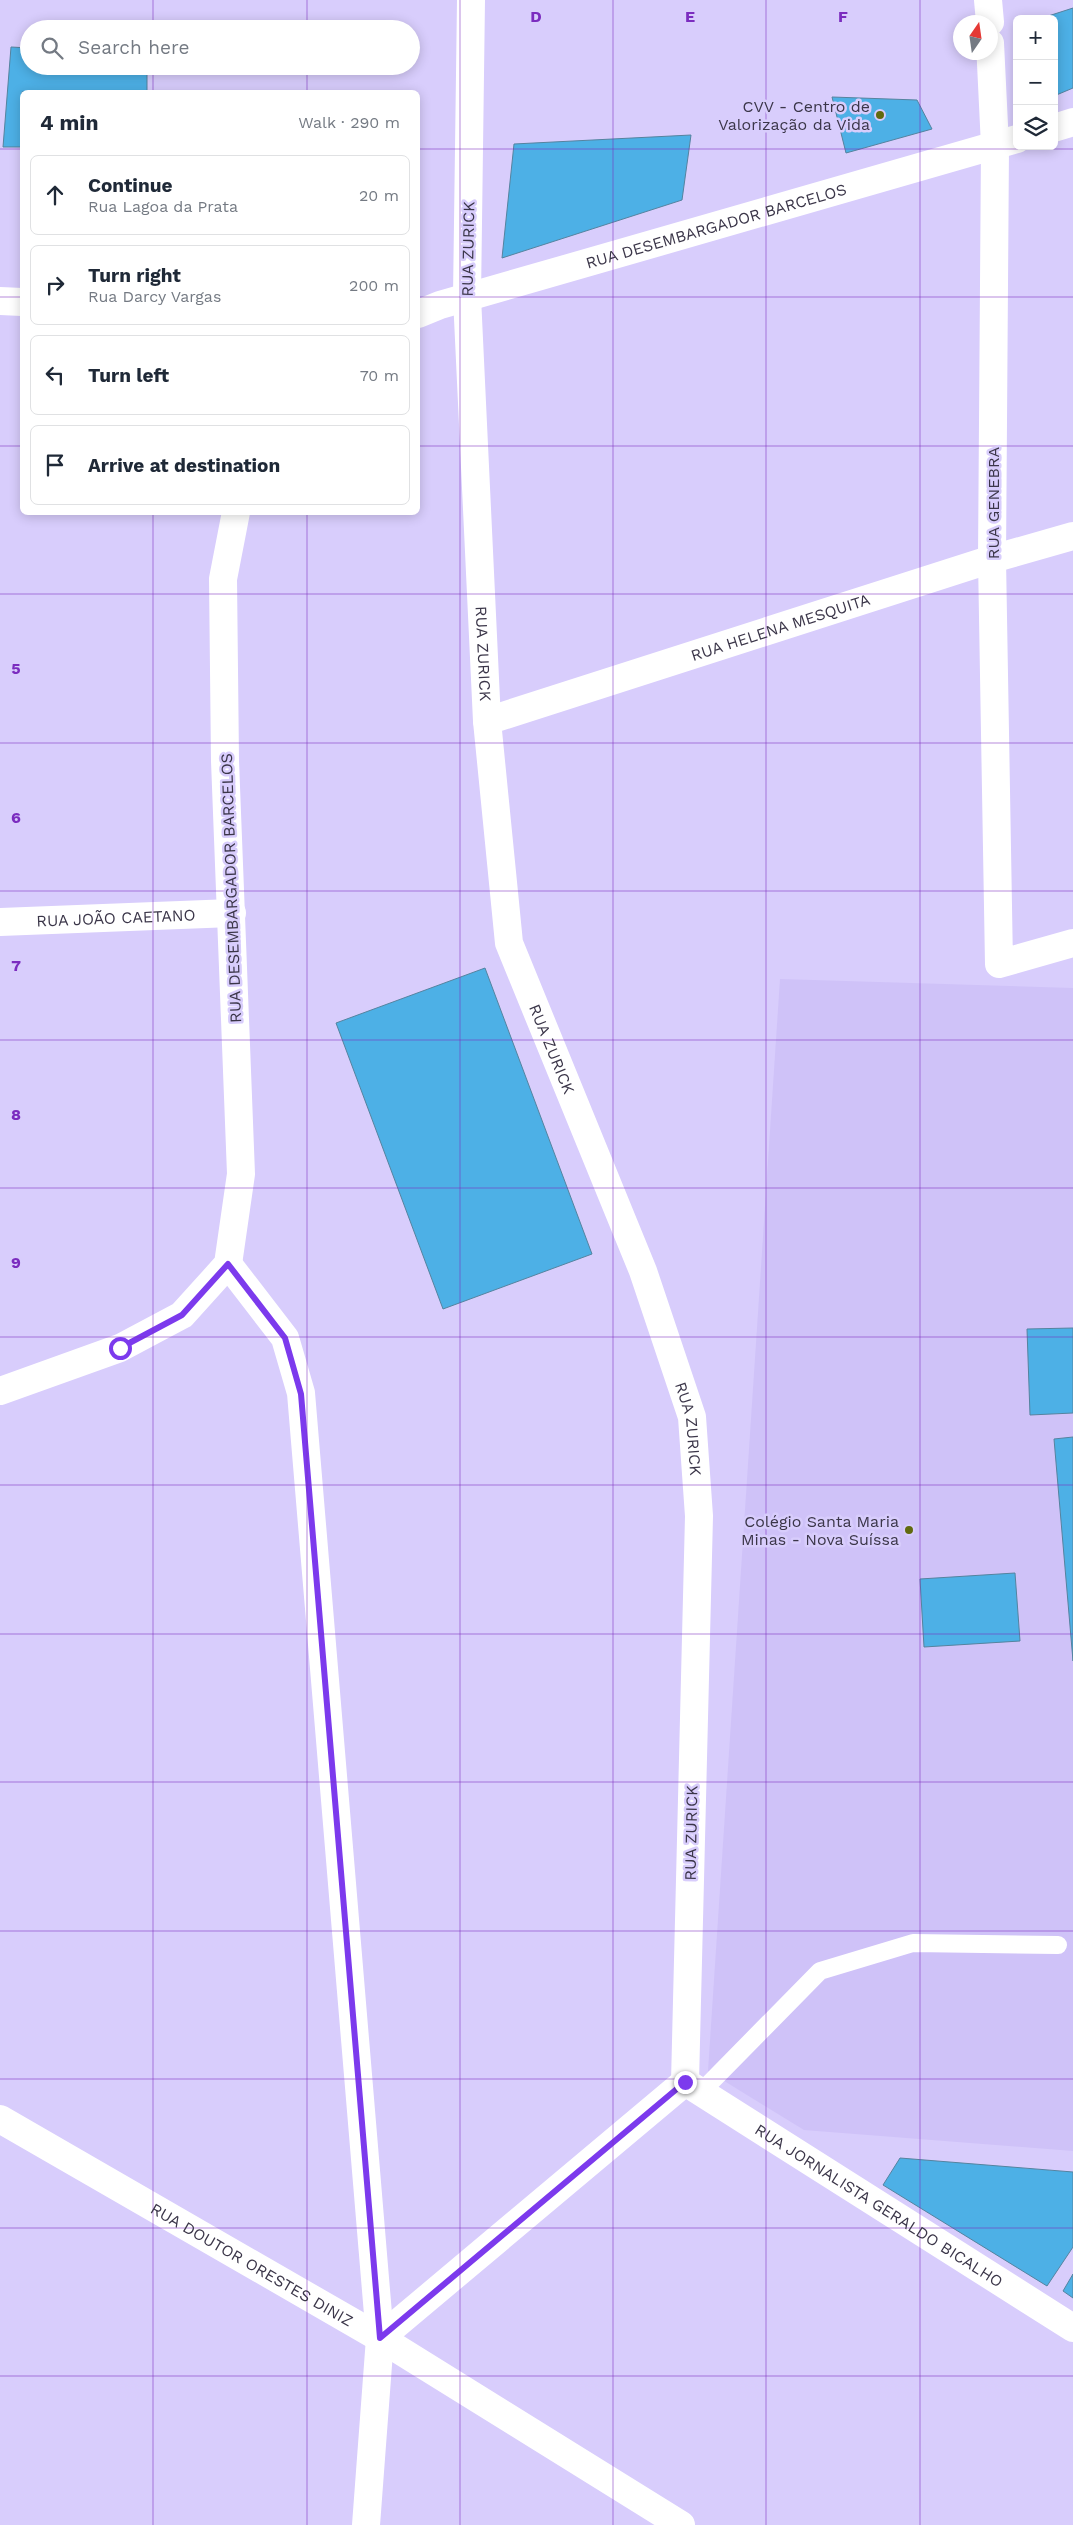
<!DOCTYPE html>
<html lang="en">
<head>
<meta charset="utf-8">
<style>
  :root { --surface:#fff; --page:#f2f2f3; --text:#1f2937; --muted:#747a83; --line:#e0e1e3 }
  body { margin:0; font-family:"Work Sans",sans-serif; background:var(--page); color:var(--text) }
  .controls { position:absolute; right:15px; top:15px; display:grid; overflow:hidden; border-radius:8px; box-shadow:0 2px 12px #0003 }
  .controls button { width:45px; height:45px; display:grid; place-items:center; padding:0; border:0; border-bottom:1px solid var(--line); background:var(--surface); color:var(--text); font:25px sans-serif }
  .compass { position:absolute; left:953px; top:15px; width:45px; height:45px; border-radius:50%; background:var(--surface); box-shadow:0 2px 12px #0003; rotate:13deg }
  .stop { position:absolute; width:15px; height:15px; margin:-11px; border:4px solid #7c3aed; border-radius:50%; background:#fff }
  .stop.end { background:#7c3aed; border-color:#fff; box-shadow:0 1px 5px #0008 }
  .list { margin:0; padding:0; list-style:none }
  h2 { display:flex; justify-content:space-between; align-items:center; height:65px; margin:0; padding:0 20px; font-size:21px }
  h2 small { font-size:16px; font-weight:400; color:var(--muted) }
  .list li { display:grid; grid-template-columns:32px 1fr auto; gap:15px; align-items:center; box-sizing:border-box; height:80px; margin:0 10px 10px; padding:0 10px; border:1px solid var(--line); border-radius:8px }
  .list b { display:block; font-size:19px; white-space:nowrap }
  .list p { margin:0; font-size:16px; white-space:nowrap; color:var(--muted) }
  .list em { font-size:16px; font-style:normal; color:var(--muted) }
  .icon { flex:none; width:28px; height:28px; fill:none; stroke:currentColor; stroke-width:2; stroke-linecap:round; stroke-linejoin:round }
  .map { position:relative; flex:none; width:1073px; height:2525px; overflow:hidden }
  .search { position:absolute; background:var(--surface); box-shadow:0 2px 12px #0003; left:20px; top:20px; width:400px; height:55px; display:flex; align-items:center; gap:12px; box-sizing:border-box; padding:0 18px; border-radius:28px; color:var(--muted); font-size:19px }
  .panel { position:absolute; background:var(--surface); box-shadow:0 2px 12px #0003; left:20px; top:90px; width:400px; height:425px; border-radius:8px }
  .map>svg:first-child { display:block }
  .built { fill:#cfc2f8 }
  .building { fill:#4db0e6; stroke:#55839f }
  .lines { fill:none; stroke-linecap:round; stroke-linejoin:round }
  .lane { stroke:#fff; stroke-width:18 }
  .street { stroke:#fff; stroke-width:28 }
  .secondary { stroke:#fff; stroke-width:28 }
  .route { stroke:#7c3aed; stroke-width:6 }
  .grid { fill:none; stroke:#7b2cbf; stroke-width:1; stroke-opacity:0.55 }
  .poi-dot { fill:#616a0f; stroke:#d8cdfc; stroke-width:2 }
  .labels { text-anchor:middle; dominant-baseline:central; stroke-width:5; stroke-linejoin:round; paint-order:stroke }
  .poi-label { font-size:16px; fill:#3b3649; stroke:#d8cdfc; text-anchor:end }
  .street-label { font-size:16px; fill:#3b3649; stroke:#d8cdfc }
  .grid-label { font-size:16px; text-anchor:middle; font-weight:bold; fill:#7b2cbf; stroke:#d8cdfc; stroke-width:5; stroke-linejoin:round; paint-order:stroke }
</style>
</head>
<body>
<div class="map">
<svg width="1073" height="2525" viewBox="0 0 1073 2525">
  <rect width="100%" height="100%" fill="#d8cdfc"/>
  <path class="built" d="M780 979 1073 988V2151L804 2130 708 2071Z"/>
  <path class="building" d="M1073 8V88L1054 96V19H1039Z
    M11 47 29 48V66H147V92H22V147H3Z
    M832 97 917 100 932 129 846 153Z
    M691 135 682 200 502 258 514 144Z
    M485 968 592 1254 443 1309 336 1023Z
    M1073 1328V1413L1030 1415 1027 1329Z
    M1073 1437V1661L1054 1439Z
    M1015 1573 1020 1641 924 1647 920 1579Z
    M900 2158 1073 2172V2247L1047 2286 883 2185Z
    M1073 2274V2298L1063 2291Z"/>
  <g class="lines">
    <path class="lane" d="M701 2092 820 1971 913 1943 1058 1945"/>
    <g class="street">
      <path id="s1" d="M471 0 467 297 487 721 509 943 643 1271 692 1417 699 1516 685 2082"/>
      <path d="M988 0 990 22"/>
      <path d="M990 43 995 146 992 559 999 964 1073 943"/>
      <path d="M0 301 22 302"/>
      <path id="s2" d="M487 721 992 559 1073 536"/>
      <path id="s3" d="M0 922 232 913"/>
      <path d="M228 1264 285 1338 301 1393 380 2338 366 2525"/>
      <path id="s4" d="M685 2082 1073 2328"/>
      <path id="s5" d="M0 2119 380 2338 681 2525"/>
      <path d="M380 2338 685 2082"/>
    </g>
    <g class="secondary">
      <path d="M1054 128 1073 122"/>
      <path id="s6" d="M418 314 440 305 1017 139"/>
      <path d="M0 1391 120 1348 182 1315 228 1264 241 1174 225 761 223 579 236 512"/>
    </g>
  </g>
  <g class="lines">
    <path class="route" d="M120 1348 182 1315 228 1264 285 1338 301 1394 380 2338 685 2082"/>
  </g>
  <path class="grid" d="M153 0V29M307 0V29M460 0V2525M613 0V2525M766 0V2525M920 0V2525M153 66V92M307 66V92M0 149H22M418 149H1073M0 297H22M418 297H1073M0 446H22M418 446H1073M153 512V2525M307 512V2525M0 594H1073M0 743H1073M0 891H1073M0 1040H1073M0 1188H1073M0 1337H1073M0 1485H1073M0 1634H1073M0 1782H1073M0 1931H1073M0 2079H1073M0 2228H1073M0 2376H1073"/>
  <g class="poi-dot">
    <circle cx="880" cy="115" r="5"/>
    <circle cx="909" cy="1530" r="5"/>
  </g>
  <g class="labels">
    <g class="poi-label">
      <text x="870" y="106">CVV - Centro de<tspan x="870" dy="18">Valorização da Vida</tspan></text>
      <text x="899" y="1521">Colégio Santa Maria<tspan x="899" dy="18">Minas - Nova Suíssa</tspan></text>
    </g>
    <g class="street-label">
      <text stroke="none"><textPath href="#s6" startOffset="311">RUA DESEMBARGADOR BARCELOS</textPath></text>
      <text transform="translate(468 249) rotate(-89)">RUA ZURICK</text>
      <text transform="translate(993 503) rotate(-90)">RUA GENEBRA</text>
      <text stroke="none"><textPath href="#s2" startOffset="308">RUA HELENA MESQUITA</textPath></text>
      <text stroke="none"><textPath href="#s1" startOffset="654">RUA ZURICK</textPath></text>
      <text transform="translate(231 888) rotate(-92)">RUA DESEMBARGADOR BARCELOS</text>
      <text stroke="none"><textPath href="#s3" startOffset="116">RUA JOÃO CAETANO</textPath></text>
      <text stroke="none"><textPath href="#s1" startOffset="1059">RUA ZURICK</textPath></text>
      <text stroke="none"><textPath href="#s1" startOffset="1464">RUA ZURICK</textPath></text>
      <text transform="translate(691 1833) rotate(-89)">RUA ZURICK</text>
      <text stroke="none"><textPath href="#s4" startOffset="230">RUA JORNALISTA GERALDO BICALHO</textPath></text>
      <text stroke="none"><textPath href="#s5" startOffset="291">RUA DOUTOR ORESTES DINIZ</textPath></text>
    </g>
  </g>
  <g class="grid-label">
    <text x="536" y="22">D</text>
    <text x="690" y="22">E</text>
    <text x="843" y="22">F</text>
    <text x="16" y="674">5</text>
    <text x="16" y="823">6</text>
    <text x="16" y="971">7</text>
    <text x="16" y="1120">8</text>
    <text x="16" y="1268">9</text>
  </g>
</svg>
<div class="controls">
<button>+</button>
<button>−</button>
<button><svg class="icon" aria-label="layers" viewBox="0 0 24 24"><path d="M12 4l9 5-9 5-9-5zM3 14l9 5 9-5"/></svg></button>
</div>
<svg class="compass" viewBox="-18 -18 36 36"><path d="M0-13l5 13h-10z" fill="#e53935"/><path d="M0 13l5-13h-10z" fill="#747a83"/></svg>
<div class="stop" style="left:120px;top:1348px"></div>
<div class="stop end" style="left:685px;top:2082px"></div>
<div class="search"><svg class="icon" aria-label="search" viewBox="0 0 24 24"><circle cx="10" cy="10" r="6"/><path d="M15 15l6 6"/></svg>Search here</div>
<section class="panel">
<h2>4 min<small>Walk · 290 m</small></h2>
<ul class="list">
<li><svg class="icon" aria-label="ahead" viewBox="0 0 24 24"><path d="M12 20V5M6 11l6-6 6 6"/></svg><div><b>Continue</b><p>Rua Lagoa da Prata</p></div><em>20 m</em></li>
<li><svg class="icon" aria-label="right" viewBox="0 0 24 24"><path d="M7 20v-9h11M14 6l5 5-5 5"/></svg><div><b>Turn right</b><p>Rua Darcy Vargas</p></div><em>200 m</em></li>
<li><svg class="icon" aria-label="left" viewBox="0 0 24 24"><path d="M17 20v-9H6M10 6l-5 5 5 5"/></svg><div><b>Turn left</b></div><em>70 m</em></li>
<li><svg class="icon" aria-label="arrive" viewBox="0 0 24 24"><path d="M6 21V4h12l-3 4 3 4H6"/></svg><div><b>Arrive at destination</b></div></li>
</ul>
</section>
</div>
</body>
</html>
